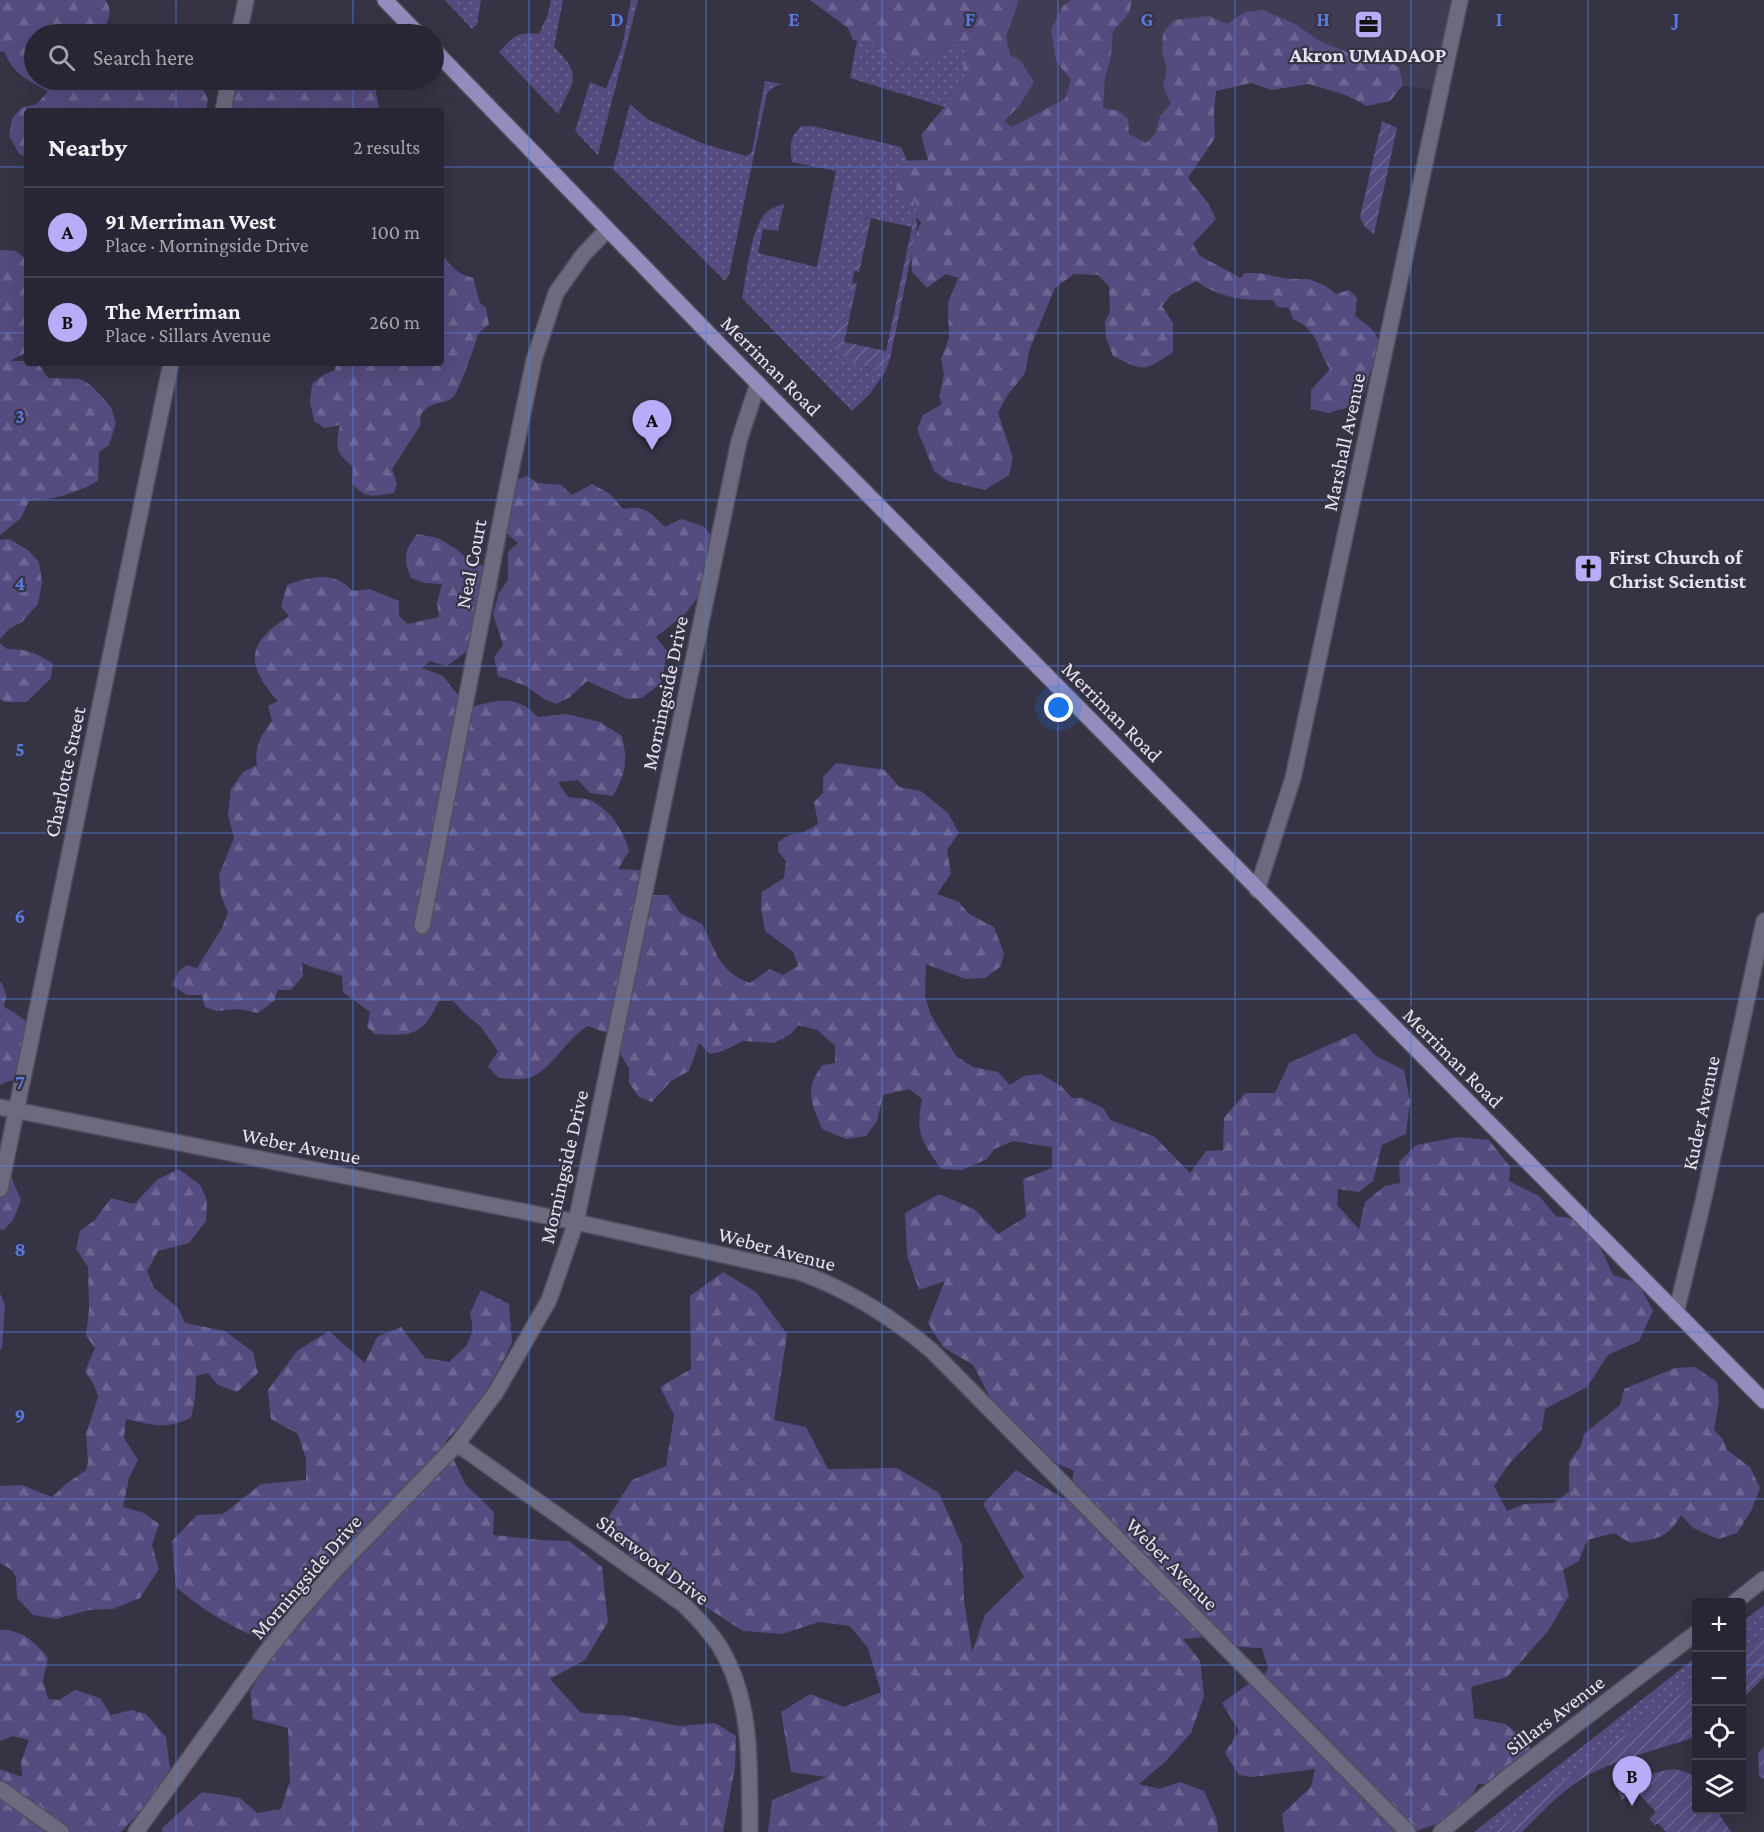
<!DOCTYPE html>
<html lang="en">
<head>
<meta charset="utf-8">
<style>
  :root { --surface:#282634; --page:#302e3c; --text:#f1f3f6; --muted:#a5a5ac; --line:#44434f; --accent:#b8abf7 }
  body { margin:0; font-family:"Crimson Pro",serif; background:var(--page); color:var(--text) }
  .controls { position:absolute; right:18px; bottom:18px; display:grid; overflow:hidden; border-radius:6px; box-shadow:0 6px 24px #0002 }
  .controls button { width:54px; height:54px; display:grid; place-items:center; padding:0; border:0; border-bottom:2px solid var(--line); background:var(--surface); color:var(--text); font:30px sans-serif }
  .you { position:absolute; left:1059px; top:708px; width:21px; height:21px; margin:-15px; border:4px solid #fff; border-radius:50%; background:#1a73e8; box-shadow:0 0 0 9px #1a73e833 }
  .badge { display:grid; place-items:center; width:39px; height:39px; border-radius:50%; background:var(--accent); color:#111; font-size:20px; font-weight:700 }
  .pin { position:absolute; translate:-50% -50px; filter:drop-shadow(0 2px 3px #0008) }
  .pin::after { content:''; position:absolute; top:32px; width:21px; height:18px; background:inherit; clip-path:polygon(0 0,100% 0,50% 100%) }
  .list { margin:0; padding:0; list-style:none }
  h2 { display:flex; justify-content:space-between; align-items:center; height:78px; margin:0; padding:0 24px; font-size:26px }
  h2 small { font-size:20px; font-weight:400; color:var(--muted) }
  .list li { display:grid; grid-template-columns:39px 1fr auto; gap:18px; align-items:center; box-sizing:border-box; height:90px; padding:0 24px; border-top:2px solid var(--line) }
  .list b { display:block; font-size:22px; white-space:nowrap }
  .list p { margin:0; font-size:20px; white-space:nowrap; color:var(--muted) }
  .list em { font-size:20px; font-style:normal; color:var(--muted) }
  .icon { flex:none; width:33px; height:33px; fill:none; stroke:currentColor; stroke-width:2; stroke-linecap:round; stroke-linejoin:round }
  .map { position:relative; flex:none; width:1764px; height:1832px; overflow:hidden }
  .search { position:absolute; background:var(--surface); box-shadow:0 6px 24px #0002; left:24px; top:24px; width:420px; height:66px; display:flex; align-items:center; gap:15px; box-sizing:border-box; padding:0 21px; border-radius:33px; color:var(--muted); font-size:22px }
  .panel { position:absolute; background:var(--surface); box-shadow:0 6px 24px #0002; left:24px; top:108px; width:420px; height:258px; border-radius:6px }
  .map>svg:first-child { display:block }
  .built { fill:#403c54 }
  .grass { fill:url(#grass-dots) }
  .forest { fill:url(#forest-firs) }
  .garden { fill:url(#garden-furrows) }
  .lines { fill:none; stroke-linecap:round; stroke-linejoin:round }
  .minor-casing { stroke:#514f5e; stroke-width:18 }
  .major-casing { stroke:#514f5e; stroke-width:18 }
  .minor { stroke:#6d6a7f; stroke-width:15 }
  .major { stroke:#948cbc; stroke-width:15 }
  .grid { fill:none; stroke:#597bdf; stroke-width:1.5; stroke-opacity:0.55 }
  .labels { text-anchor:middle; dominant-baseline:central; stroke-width:4.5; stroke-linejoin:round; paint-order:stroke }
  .poi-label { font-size:21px; font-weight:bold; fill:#e6e4f0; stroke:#363345 }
  .street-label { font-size:21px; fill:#e6e4f0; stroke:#363345 }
  .grid-label { font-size:20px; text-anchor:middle; font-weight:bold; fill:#597bdf; stroke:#363345; stroke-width:4.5; stroke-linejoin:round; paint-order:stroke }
</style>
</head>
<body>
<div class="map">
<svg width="1764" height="1832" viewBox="0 0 1764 1832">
  <defs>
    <pattern id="grass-dots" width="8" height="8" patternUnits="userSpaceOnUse" patternTransform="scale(1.5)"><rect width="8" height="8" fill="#554b7f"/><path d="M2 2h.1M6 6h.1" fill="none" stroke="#6d6591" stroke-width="1.8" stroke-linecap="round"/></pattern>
    <pattern id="forest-firs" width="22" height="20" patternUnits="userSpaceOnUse" patternTransform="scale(1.5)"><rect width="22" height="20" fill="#554b7f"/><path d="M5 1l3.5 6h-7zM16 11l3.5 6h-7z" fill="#6d6591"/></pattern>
    <pattern id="garden-furrows" width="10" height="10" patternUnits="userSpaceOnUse" patternTransform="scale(1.5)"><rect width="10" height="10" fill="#554b7f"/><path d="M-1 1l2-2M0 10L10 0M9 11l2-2" fill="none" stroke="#6d6591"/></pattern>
  </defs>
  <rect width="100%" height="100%" fill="#363345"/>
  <path class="built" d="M941 0H1457L1438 91 1197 53 1175 177 973 139Z"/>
  <path class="grass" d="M445 0H481L477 24 472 29Z
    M551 0H563L554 47C583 76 574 79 558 114L499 52C514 36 516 32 539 34L548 14Z
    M631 0H638L598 155 575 131 590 82 606 89 622 47Z
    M865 0 975 9 969 97 948 108 850 78Z
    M765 81 782 84 774 87 767 93 729 275 725 281 613 169 630 104 647 119 704 144 746 156 752 152Z
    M802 126H812L901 147C917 180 916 191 912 227L865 217 844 325 837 332 861 366 885 372 869 395 852 411 742 298C747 275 750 228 767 212 771 208 778 206 784 204L778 231 763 229 758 253 817 267 836 171 792 162C790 147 789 136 802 126Z
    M1764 1605V1633L1742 1649V1622Z
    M1696 1657V1682L1494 1832H1474Z"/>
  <path class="forest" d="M0 0H105C115 12 107 23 100 34H34V80H199L208 100 206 111H27V156L20 155 9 136 12 119 21 108 37 104 48 91C27 80 13 74 4 51L0 52Z
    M810 0H1019L1006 37 1010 55 1020 60 1034 82 1019 106 1004 121 1012 127 1065 99 1071 80 1056 61 1051 30 1063 6 1071 0H1132L1129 13 1113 31 1111 56 1105 78 1103 108 1119 111 1128 119 1129 134 1146 143 1155 134 1160 116 1171 104 1163 86 1167 69 1162 52 1163 33 1174 20 1209 16 1227 24 1245 12 1264 10 1297 25 1319 41 1347 52 1364 50 1399 67 1403 85 1390 101 1367 106 1346 95 1309 84 1272 90 1251 83 1216 91 1214 111 1215 138 1188 178 1208 203 1216 219 1193 244 1200 256 1241 278 1244 273H1259L1289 279H1309L1326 286 1336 294 1349 290 1357 298 1355 316 1371 328 1380 342 1379 359 1370 371 1365 392 1349 407 1328 413 1311 409V390L1330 369C1316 348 1319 330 1293 319L1289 308 1277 307 1273 300C1244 301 1220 298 1196 281L1171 295 1162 306 1173 323V352C1143 372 1145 372 1113 356L1106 338 1105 322 1110 311 1109 286 1098 275 1074 274 1055 288 1030 348 1025 373 1007 396 998 413 1013 458 1009 475 985 490 948 481 934 471 917 429 923 415 942 404 939 397 944 374 941 359 949 338 948 303 958 278 946 274 927 288 912 272 911 247 921 222C899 201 890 191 900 161L928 160 921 135 966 81 963 68 966 44 948 46 937 60 905 64 887 55 869 42 853 40 848 28Z
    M223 80H325L331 86C341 83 367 75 374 87 377 92 378 104 379 111H226L218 96Z
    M0 250 16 251 27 260V352L10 361H24L40 366 48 378 81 379 93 387 111 407 116 423 109 445 99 452 98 481C78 493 51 500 29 501L21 518 0 535Z
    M441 257 445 258C453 269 459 274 473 278L480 303 486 308 489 324 478 334C477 341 458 392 454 396 447 403 440 402 432 405 428 406 424 411 421 414L420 426 392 469 397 483 394 493C373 496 366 500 352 483L353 467C335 452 335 447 340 425L324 428 314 421 310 402 312 384 323 375 335 370 336 363H441Z
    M527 476 538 483 561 485 572 495 592 484 610 494 623 509C645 505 650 512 665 527L681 519 703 526 714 538 702 592 685 614 656 637 667 651 661 683 642 698 627 699 587 681 570 697 556 704 544 699 526 686 498 676 494 657 503 645 493 614 499 593 508 580V552L518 543 504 531 516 480Z
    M417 534 438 538 456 549 465 557 497 574 498 587 487 616 472 632 467 651 447 666 430 661 422 668 443 676 457 694 472 707C499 699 517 695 538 717L566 714 600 722 622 736C628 763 626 772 613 796L590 793 578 780 558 782 568 797C575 798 586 798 592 801 612 812 623 830 629 851L618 869 639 870 653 895H668L680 913 702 924C716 951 719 972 750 983L770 969 783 975 798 966 793 952 765 931 761 908 762 892 784 878 786 861 778 851V842L789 835 802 833 818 824 814 802 823 793V777L836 763 885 770 899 787 921 791 948 813 959 833 947 850 951 874 937 894 959 902 969 914 994 927 1004 953 1001 966 985 978 965 979 926 964 925 996 931 1015 956 1056 973 1067 998 1072 1010 1085 1024 1076 1041 1074 1061 1086 1072 1098H1082L1103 1108 1111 1120 1155 1137 1190 1173 1206 1151 1223 1150 1224 1118 1245 1093H1275L1289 1063 1355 1033 1376 1056 1404 1070 1410 1101 1406 1134 1382 1145 1373 1181 1359 1192 1338 1189 1337 1205 1359 1229 1365 1202 1385 1186 1400 1183 1399 1162 1416 1145 1458 1137 1489 1140 1510 1167 1509 1181 1539 1196 1557 1217C1587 1214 1603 1252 1613 1275L1638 1283 1653 1311 1639 1341 1608 1355 1587 1387 1545 1409 1542 1429 1509 1464 1494 1486 1507 1511 1524 1504 1553 1503 1569 1492V1462L1581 1446 1584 1434 1620 1405 1624 1389 1675 1368 1695 1367 1717 1382 1719 1401 1714 1430 1722 1438 1727 1450 1750 1467 1760 1488 1751 1511 1737 1533 1718 1539 1693 1528 1681 1515C1668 1539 1655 1539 1630 1543L1614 1533 1587 1540 1579 1561 1563 1570 1569 1596 1548 1631 1507 1677 1471 1687 1474 1718 1506 1724 1529 1744 1532 1766 1512 1783 1478 1784 1458 1817 1413 1832H1284L1282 1814 1311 1787 1315 1769 1252 1777 1239 1775 1225 1753 1239 1731 1222 1703 1247 1685 1262 1679 1268 1668 1262 1648 1239 1647 1204 1637 1183 1639 1200 1661 1204 1696 1191 1733 1166 1761 1139 1784 1159 1789 1180 1782 1204 1791 1217 1820 1218 1832H768L772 1800 826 1777 791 1772 781 1712 810 1694 844 1707 881 1692 868 1648 850 1626 819 1622 782 1634 743 1631 698 1602 666 1573 632 1558 608 1518 632 1480 666 1466 674 1415 660 1387 691 1369 690 1296 723 1272 756 1292 787 1334 774 1420 806 1427 828 1469 897 1468 939 1493 962 1545 964 1600 972 1652 985 1615 1024 1577 983 1504 1016 1470 1068 1501 1074 1471 1050 1460 993 1403 973 1365 943 1347 928 1323 945 1281 919 1290 907 1255 905 1213 939 1194 974 1209 998 1234 1026 1217 1023 1179 1052 1168V1147L1013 1141 994 1149 987 1159 962 1170 941 1169C922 1140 915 1135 922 1099L909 1089 883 1095 877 1121 866 1136 846 1139 822 1129C811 1103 804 1088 823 1065L835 1063V1046L817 1030 798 1025 791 1034 774 1043 743 1041 723 1051 710 1054 699 1043 689 1071 671 1081 652 1102 639 1097 629 1083V1068L607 1033 588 1026C564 1039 549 1077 523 1079 516 1080 507 1078 499 1078L488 1067 498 1051 480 1026 465 1014 453 1001H439C422 1036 413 1036 375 1034L367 1027 370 1012 343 992 342 976C328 970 314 970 302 962L303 976 291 990H278L274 1001 258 1013 239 1009 216 1011 205 1007 202 995H187L172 985 179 971 187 965 197 968 222 928 228 912 221 896 219 875 234 838 228 815 231 789 243 772 257 765C254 748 261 735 272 721L268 706 278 701C245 665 246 643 289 616L281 607 287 585C312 577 332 570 353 591L369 589 399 601V616L408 624 439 617 437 603 442 584 425 583 411 578C403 559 404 551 417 534Z
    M9 539 28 550 39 562 42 583 38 604 22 622 9 629 0 639V540Z
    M0 643 7 649C26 649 38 653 53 664L51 678 27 702H6L0 699Z
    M0 982 2 983 6 995 4 1007C25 1018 38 1028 36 1053 36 1059 33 1067 29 1071 20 1079 10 1080 0 1085Z
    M179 1169 200 1185 207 1200 206 1221 189 1243 158 1251 147 1271 154 1288 178 1308 185 1323 225 1331 253 1352 258 1373 237 1392 218 1385 208 1373 196 1376 195 1399 191 1418C161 1430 156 1425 126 1419L124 1438 138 1460 129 1478 123 1507 144 1513 159 1524 152 1545 159 1569 140 1598 113 1609 89 1610 56 1619 33 1615 17 1598 16 1578 12 1570 0 1563V1486L22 1485 52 1497 66 1484 86 1470 88 1462 86 1434 98 1397 94 1385 85 1371 95 1348 86 1336 89 1310 88 1267 76 1249 80 1231 95 1220 111 1198 134 1204 158 1179Z
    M0 1175 12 1179 21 1200 13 1220 4 1230 0 1229Z
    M481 1290 509 1304 512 1343 493 1380 469 1415 445 1442 466 1485 494 1512 493 1535 540 1540 569 1541 602 1567 608 1622 585 1660 550 1679 581 1713 628 1716 679 1726 715 1723 736 1736 735 1767 723 1832H162V1828L202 1792 240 1798 257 1813 281 1809 290 1781 288 1728 253 1719 250 1692 268 1660 263 1640C229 1626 204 1611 176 1587L172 1541 197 1515 223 1514 261 1484 306 1480V1459L298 1434 271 1419 268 1390 297 1351 329 1331 365 1363 377 1337 401 1327 425 1358 449 1362 467 1345 473 1329 470 1313Z
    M0 1293 5 1305 2 1348 0 1350Z
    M0 1630C21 1629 36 1642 48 1658L43 1680 48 1699 59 1700 75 1690 100 1698 111 1715 132 1710 146 1714 166 1737 170 1769 145 1807 121 1832H70L67 1830 63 1832H0V1769L22 1777 21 1762 29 1740 13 1736 0 1741Z"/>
  <path class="garden" d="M1382 121 1397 128 1374 234 1365 227 1360 217Z
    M915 196 917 227 890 359 885 372C858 365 849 363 830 343V335L844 325 852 283 857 284 844 342 886 351 912 227Z
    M865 217 871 219 859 272 854 270Z
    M1764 1633V1677L1742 1700V1649Z
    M1696 1682V1737C1662 1748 1625 1757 1592 1773 1565 1787 1543 1811 1522 1832H1494Z
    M1764 1747V1779L1759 1776 1758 1753Z
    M1675 1769 1689 1773 1696 1780V1810H1716L1731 1832H1666L1658 1823 1655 1825 1649 1819 1656 1812 1635 1790 1622 1800 1618 1792C1636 1780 1652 1771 1675 1769Z"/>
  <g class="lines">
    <defs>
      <path id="minor" d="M239 34 246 0
        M223 111 229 80
        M1257 890 1293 778 1460 0
        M422 926 507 489 534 360 556 293 583 255 607 230
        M0 1107 576 1222 799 1272C849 1290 891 1316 932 1351L1408 1832
        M0 1189 171 363
        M1676 1313 1703 1202 1764 921
        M457 1444 684 1605C697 1618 710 1631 720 1647 754 1704 749 1768 750 1832
        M1735 1602 1764 1579
        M0 1789 61 1832
        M136 1832 263 1656 296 1615 340 1565 457 1444 496 1392 549 1300 576 1222 739 441 758 383
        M1441 1832 1505 1779 1696 1633"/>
      <path id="major" d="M385 0 418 34
        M434 50 711 336 1764 1401"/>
    </defs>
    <use href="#minor" class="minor-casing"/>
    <use href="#major" class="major-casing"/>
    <use href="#minor" class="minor"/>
    <use href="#major" class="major"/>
  </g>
  <path class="grid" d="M176 0V34M353 0V34M529 0V1832M706 0V1832M882 0V1832M1058 0V1832M1235 0V1832M1411 0V1832M1588 0V1832M176 80V111M353 80V111M0 167H27M441 167H1764M0 333H27M441 333H1764M176 363V1832M353 363V1832M0 500H1764M0 666H1764M0 833H1764M0 999H1764M0 1166H1764M0 1332H1764M0 1499H1764M0 1665H1696M1742 1665H1764"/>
  <defs>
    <symbol id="office-square" viewBox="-11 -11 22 22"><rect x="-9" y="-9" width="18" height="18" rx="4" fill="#b8abf7" stroke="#363345"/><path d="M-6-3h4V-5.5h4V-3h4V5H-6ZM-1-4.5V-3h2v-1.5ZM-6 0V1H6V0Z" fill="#111"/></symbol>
    <symbol id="church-square" viewBox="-11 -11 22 22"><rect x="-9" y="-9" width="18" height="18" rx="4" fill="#b8abf7" stroke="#363345"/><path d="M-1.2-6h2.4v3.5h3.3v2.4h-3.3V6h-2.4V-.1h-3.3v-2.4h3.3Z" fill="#111"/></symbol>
  </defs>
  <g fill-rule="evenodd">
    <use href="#office-square" x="1352" y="8" width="33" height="33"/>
    <use href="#church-square" x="1572" y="552" width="33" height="33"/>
  </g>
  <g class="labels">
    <g class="poi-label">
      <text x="1368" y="55">Akron UMADAOP</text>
      <text x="1609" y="557" text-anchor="start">First Church of<tspan x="1609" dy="24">Christ Scientist</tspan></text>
    </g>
    <g class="street-label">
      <text transform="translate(771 366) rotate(45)">Merriman Road</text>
      <text transform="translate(1344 442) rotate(-78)">Marshall Avenue</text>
      <text transform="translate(471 564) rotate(-79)">Neal Court</text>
      <text transform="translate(665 693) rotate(-78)">Morningside Drive</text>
      <text transform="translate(1112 712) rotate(45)">Merriman Road</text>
      <text transform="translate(65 772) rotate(-78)">Charlotte Street</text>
      <text transform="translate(1453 1058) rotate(45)">Merriman Road</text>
      <text transform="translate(1701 1113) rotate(-78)">Kuder Avenue</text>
      <text transform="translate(301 1146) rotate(11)">Weber Avenue</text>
      <text transform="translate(564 1167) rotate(-77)">Morningside Drive</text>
      <text transform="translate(777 1249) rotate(15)">Weber Avenue</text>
      <text transform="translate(653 1560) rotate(37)">Sherwood Drive</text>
      <text transform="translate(1172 1564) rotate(45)">Weber Avenue</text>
      <text transform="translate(306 1577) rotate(-49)">Morningside Drive</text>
      <text transform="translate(1555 1715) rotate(-37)">Sillars Avenue</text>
    </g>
  </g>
  <g class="grid-label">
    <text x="617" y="26">D</text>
    <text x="794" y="26">E</text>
    <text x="970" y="26">F</text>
    <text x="1147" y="26">G</text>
    <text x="1323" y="26">H</text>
    <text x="1499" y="26">I</text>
    <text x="1676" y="26">J</text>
    <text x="20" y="423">3</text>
    <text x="20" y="590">4</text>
    <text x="20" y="756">5</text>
    <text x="20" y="923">6</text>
    <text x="20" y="1089">7</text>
    <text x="20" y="1256">8</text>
    <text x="20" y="1422">9</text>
  </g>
</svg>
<div class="controls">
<button>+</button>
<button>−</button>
<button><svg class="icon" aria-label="locate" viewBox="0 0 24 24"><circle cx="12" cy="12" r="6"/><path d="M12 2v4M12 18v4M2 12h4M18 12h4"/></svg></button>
<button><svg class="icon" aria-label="layers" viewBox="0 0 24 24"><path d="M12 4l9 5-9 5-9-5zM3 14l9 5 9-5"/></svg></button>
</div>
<div class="you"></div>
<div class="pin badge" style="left:652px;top:450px">A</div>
<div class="pin badge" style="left:1632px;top:1806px">B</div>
<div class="search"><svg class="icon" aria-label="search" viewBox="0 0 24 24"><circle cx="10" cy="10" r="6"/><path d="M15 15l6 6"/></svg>Search here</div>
<section class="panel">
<h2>Nearby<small>2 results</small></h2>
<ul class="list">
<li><span class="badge">A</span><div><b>91 Merriman West</b><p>Place · Morningside Drive</p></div><em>100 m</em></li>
<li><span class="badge">B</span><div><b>The Merriman</b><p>Place · Sillars Avenue</p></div><em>260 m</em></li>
</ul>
</section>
</div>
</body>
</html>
